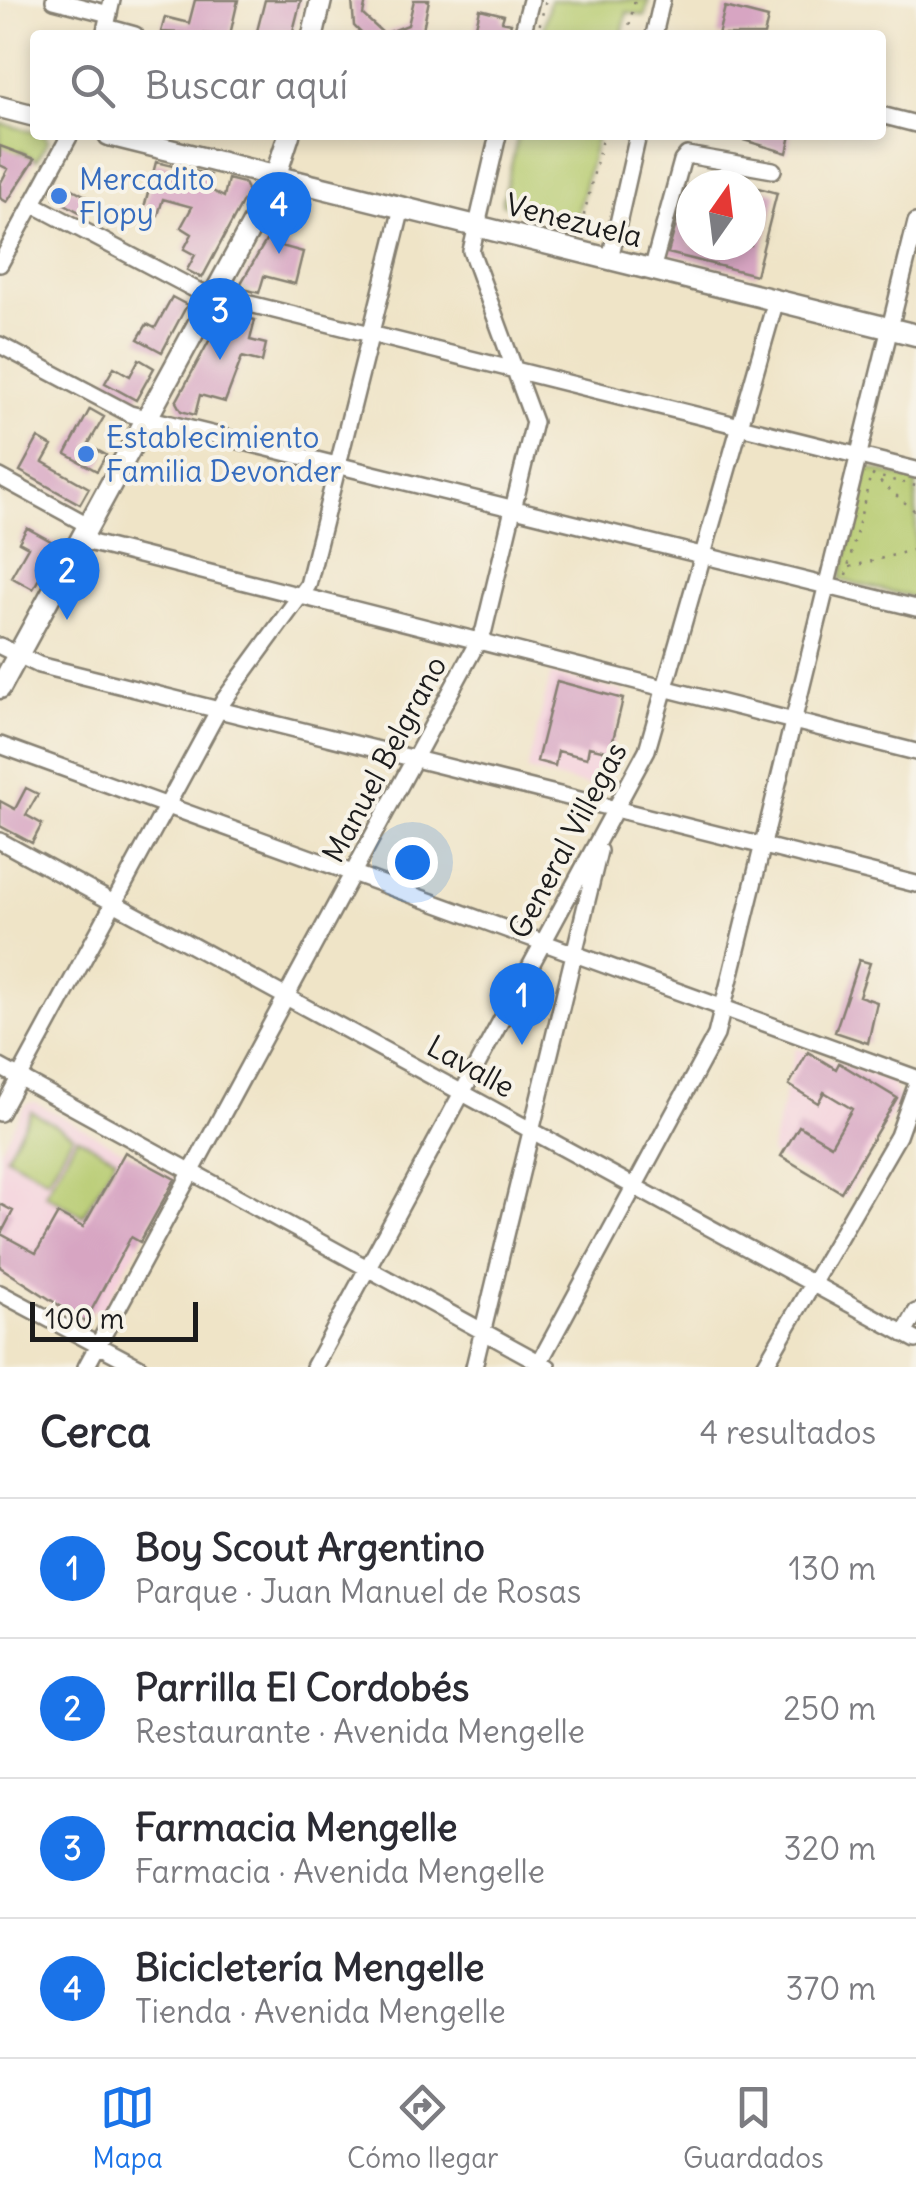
<!DOCTYPE html>
<html lang="es">
<head>
<meta charset="utf-8">
<style>
  :root { --surface:#fff; --page:#f2f2f3; --text:#2b2b33; --muted:#7c7c81; --line:#e1e1e2; --accent:#1a73e8 }
  body { margin:0; font-family:Delius,sans-serif; background:var(--page); color:var(--text) }
  .compass { position:absolute; left:676px; top:170px; width:90px; height:90px; border-radius:50%; background:var(--surface); box-shadow:0 5px 15px #0003; rotate:14deg }
  .scale { position:absolute; left:30px; bottom:25px; width:168px; box-sizing:border-box; padding-left:10px; border:5px solid #1c1c1c; border-top:0; font-size:28px; line-height:35px; white-space:nowrap; color:#1c1c1c; -webkit-text-stroke:8px #f7f3e8; paint-order:stroke }
  .you { position:absolute; left:412px; top:862px; width:35px; height:35px; margin:-25px; border:8px solid #fff; border-radius:50%; background:#1a73e8; box-shadow:0 0 0 15px #1a73e833 }
  .badge { display:grid; place-items:center; width:65px; height:65px; border-radius:50%; background:var(--accent); color:#fff; font-size:32px; font-weight:700 }
  .pin { position:absolute; translate:-50% -82px; filter:drop-shadow(0 2px 5px #0008) }
  .pin::after { content:''; position:absolute; top:52px; width:35px; height:30px; background:inherit; clip-path:polygon(0 0,100% 0,50% 100%) }
  .list { margin:0; padding:0; list-style:none }
  h2 { display:flex; justify-content:space-between; align-items:center; height:130px; margin:0; padding:0 40px; font-size:42px }
  h2 small { font-size:32px; font-weight:400; color:var(--muted) }
  .list li { display:grid; grid-template-columns:65px 1fr auto; gap:30px; align-items:center; box-sizing:border-box; height:140px; padding:0 40px; border-top:2px solid var(--line) }
  .list b { display:block; font-size:38px; white-space:nowrap }
  .list p { margin:0; font-size:32px; white-space:nowrap; color:var(--muted) }
  .list em { font-size:32px; font-style:normal; color:var(--muted) }
  .icon { flex:none; width:55px; height:55px; fill:none; stroke:currentColor; stroke-width:2; stroke-linecap:round; stroke-linejoin:round }
  .map { position:relative; flex:none; width:916px; height:1367px; overflow:hidden }
  .search { position:absolute; background:var(--surface); box-shadow:0 5px 15px #0003; left:30px; right:30px; top:30px; height:110px; display:flex; align-items:center; gap:25px; box-sizing:border-box; padding:0 35px; border-radius:10px; color:var(--muted); font-size:38px }
  .sheet { height:690px; background:var(--surface) }
  nav { display:flex; justify-content:space-around; align-items:center; box-sizing:border-box; height:140px; border-top:2px solid var(--line); background:var(--surface); font-size:28px; color:var(--muted) }
  nav a { display:grid; justify-items:center; gap:5px }
  nav .on { color:var(--accent) }
  .map>svg:first-child { display:block }
  .built { fill:#f4cfdc }
  .green { fill:#b6ca6e; stroke:#697345; stroke-width:2.5 }
  .building { fill:#d7a5c2 }
  .lines { fill:none; stroke-linecap:round; stroke-linejoin:round }
  .minor-casing { stroke:#868072; stroke-width:20 }
  .major-casing { stroke:#868072; stroke-width:25 }
  .path { stroke:#868072; stroke-width:2.5; stroke-dasharray:2.5 8; stroke-linecap:butt }
  .minor { stroke:#fff; stroke-width:15 }
  .major { stroke:#fff; stroke-width:20 }
  .shop-dot { fill:#3f7fe0; stroke:#f7f3e8; stroke-width:4 }
  .labels { text-anchor:middle; dominant-baseline:central; stroke-width:8; stroke-linejoin:round; paint-order:stroke }
  .shop-label { font-size:30px; fill:#366cbe; stroke:#f7f3e8; text-anchor:start }
  .street-label { font-size:30px; fill:#1c1c1c; stroke:#f7f3e8 }
</style>
</head>
<body>
<div class="map">
<svg width="916" height="1367" viewBox="0 0 916 1367">
  <rect width="100%" height="100%" fill="#f7f3e8"/>
  <filter id="ink" filterUnits="userSpaceOnUse"><feTurbulence type="fractalNoise" baseFrequency=".01" numOctaves="2"/><feDisplacementMap in="SourceGraphic" scale="20" xChannelSelector="R" yChannelSelector="G"/><feConvolveMatrix kernelMatrix="1 2 1 2 8 2 1 2 1" color-interpolation-filters="sRGB"/></filter>
  <filter id="wash" filterUnits="userSpaceOnUse"><feTurbulence type="fractalNoise" baseFrequency=".0048" numOctaves="4" result="noise"/><feDisplacementMap in="SourceGraphic" scale="40" xChannelSelector="R" yChannelSelector="G"/><feGaussianBlur stdDeviation="2.25" result="paint"/><feColorMatrix in="noise" values="0 0 0 0 0 0 0 0 0 0 0 0 0 0 0 0 0 1.4 0 .05"/><feComposite in="paint" operator="in"/></filter>
  <g filter="url(#wash)">
    <rect width="100%" height="100%" fill="#efe4c7"/>
    <path class="built" d="M551 674 625 692 601 789 527 771Z
      M796 1048 891 1081 900 1100 845 1198 770 1154Z
      M35 1102 175 1179 101 1313 93 1309 85 1322 0 1274V1150L25 1104Z"/>
    <path class="green" d="M550 0H649L645 16 627 12 622 35H542Z
      M0 123 45 135 48 141 37 160 21 151 17 157 0 146Z
      M518 135H597L576 222 502 204Z
      M867 468 916 480V598L840 580Z
      M31 1111 73 1135 48 1179 6 1156Z
      M77 1137 116 1158 83 1216 45 1194Z"/>
    <g id="blocks">
      <path class="building" d="M195 0H238L230 35 161 32 165 17 189 23Z
        M265 0H301L292 35H256Z
        M352 0H366L363 15 384 34 408 25 414 0H429L423 29 429 35H363L354 26Z
        M725 7 768 18 764 35H718Z
        M480 9 504 15 502 21 511 23 508 35H474Z
        M727 135H791L787 153Z
        M0 146 35 159 7 202 0 198V184L8 169 0 165Z
        M156 162 210 175 207 188 224 197 228 179 244 183 248 192 202 278 187 270 195 255 184 249 192 234 181 227 192 207 163 199 158 215 144 208Z
        M62 183 91 199 83 214 54 198Z
        M751 186 777 193 756 275 668 253 686 188 691 189V245H751Z
        M293 195 301 197 293 231 286 229 281 246 303 252 295 284 264 276 259 293 244 289 241 283Z
        M172 297 187 305 162 352 138 339 147 324 155 328Z
        M230 314 255 320 250 340 266 344 262 362 242 357 225 402 200 395 195 415 181 411 176 402 222 317Z
        M139 359 154 368 136 400 105 383 114 367 130 376Z
        M90 409 104 417 88 445 106 455 97 471 66 454Z
        M38 438 52 446 43 462 89 488 80 504 20 471Z
        M27 528 58 545 33 589 11 577 28 547 19 542Z
        M557 681 623 699 610 752 589 747 587 758 558 751 555 766 537 761Z
        M26 788 38 794 26 815 42 824 32 843 0 826V801L15 809Z
        M859 960 870 963 859 996 877 1002 868 1043 835 1032Z
        M808 1052 836 1069 839 1063 897 1098 841 1192 781 1156 799 1126 831 1145 852 1109 824 1092 818 1103 789 1085Z
        M125 1152 175 1179 140 1242 131 1237 85 1322 0 1267V1204L13 1211 1 1234 36 1253 58 1214 83 1227Z"/>
    </g>
  </g>
  <g filter="url(#ink)">
    <use href="#blocks" fill-opacity="0" stroke="#868072" stroke-width="2.5"/>
    <g class="lines">
      <defs>
        <path id="minor" d="M54 0 109 14
          M106 27 135 35
          M104 35 112 0
          M522 35 531 0
          M654 35 662 0
          M881 115 916 124
          M33 204 198 291 916 470
          M610 259 638 135
          M0 264 70 135
          M652 270 682 161 687 155 773 170
          M0 345 130 414 916 608
          M0 477 88 525
          M80 540 916 752
          M0 646 39 665 916 884
          M0 745 916 1078
          M0 841 916 1340
          M0 1067 548 1367
          M0 1113 224 700 308 585 402 208
          M0 1293 139 1367
          M904 1334 916 1312
          M86 1367 484 630 534 422 471 251 498 135
          M314 1367 647 750 776 300
          M474 1367 599 851
          M537 1367 716 1035 916 222
          M764 1367 898 1136 916 1086"/>
        <path id="major" d="M313 35 321 0
          M0 107 35 116
          M109 135 916 335
          M0 688 271 190 289 135"/>
      </defs>
      <use href="#minor" class="minor-casing"/>
      <use href="#major" class="major-casing"/>
      <path class="path" d="M537 35 546 0
        M627 35 635 0
        M579 236 603 135
        M872 475 916 512
        M872 475 916 486
        M850 567 916 549
        M846 575 871 474"/>
      <use href="#minor" class="minor"/>
      <use href="#major" class="major"/>
    </g>
  </g>
  <g class="shop-dot">
    <circle cx="59" cy="196" r="10"/>
    <circle cx="86" cy="454" r="10"/>
  </g>
  <g class="labels">
    <g class="shop-label">
      <text x="79" y="179">Mercadito<tspan x="79" dy="34">Flopy</tspan></text>
      <text x="106" y="437">Establecimiento<tspan x="106" dy="34">Familia Devonder</tspan></text>
    </g>
    <g class="street-label">
      <text transform="translate(574 220) rotate(14)">Venezuela</text>
      <text transform="translate(384 759) rotate(-62)">Manuel Belgrano</text>
      <text transform="translate(567 840) rotate(-62)">General Villegas</text>
      <text transform="translate(471 1066) rotate(29)">Lavalle</text>
    </g>
  </g>
</svg>
<svg class="compass" viewBox="-18 -18 36 36"><path d="M0-13l5 13h-10z" fill="#e53935"/><path d="M0 13l5-13h-10z" fill="#7c7c81"/></svg>
<div class="scale">100 m</div>
<div class="you"></div>
<div class="pin badge" style="left:522px;top:1045px">1</div>
<div class="pin badge" style="left:67px;top:620px">2</div>
<div class="pin badge" style="left:220px;top:360px">3</div>
<div class="pin badge" style="left:279px;top:254px">4</div>
<div class="search"><svg class="icon" aria-label="search" viewBox="0 0 24 24"><circle cx="10" cy="10" r="6"/><path d="M15 15l6 6"/></svg>Buscar aquí</div>
</div>
<section class="sheet">
<h2>Cerca<small>4 resultados</small></h2>
<ul class="list">
<li><span class="badge">1</span><div><b>Boy Scout Argentino</b><p>Parque · Juan Manuel de Rosas</p></div><em>130 m</em></li>
<li><span class="badge">2</span><div><b>Parrilla El Cordobés</b><p>Restaurante · Avenida Mengelle</p></div><em>250 m</em></li>
<li><span class="badge">3</span><div><b>Farmacia Mengelle</b><p>Farmacia · Avenida Mengelle</p></div><em>320 m</em></li>
<li><span class="badge">4</span><div><b>Bicicletería Mengelle</b><p>Tienda · Avenida Mengelle</p></div><em>370 m</em></li>
</ul>
</section>
<nav>
<a class="on"><svg class="icon" aria-label="map" viewBox="0 0 24 24"><path d="M3 6l6-2 6 2 6-2v14l-6 2-6-2-6 2zM9 4v14M15 6v14"/></svg>Mapa</a>
<a><svg class="icon" aria-label="directions" viewBox="0 0 24 24"><path d="M12 3l9 9-9 9-9-9zM9 14v-3h6M13 9l2 2-2 2"/></svg>Cómo llegar</a>
<a><svg class="icon" aria-label="saved" viewBox="0 0 24 24"><path d="M7 4h10v16l-5-4-5 4z"/></svg>Guardados</a>
</nav>
</body>
</html>
